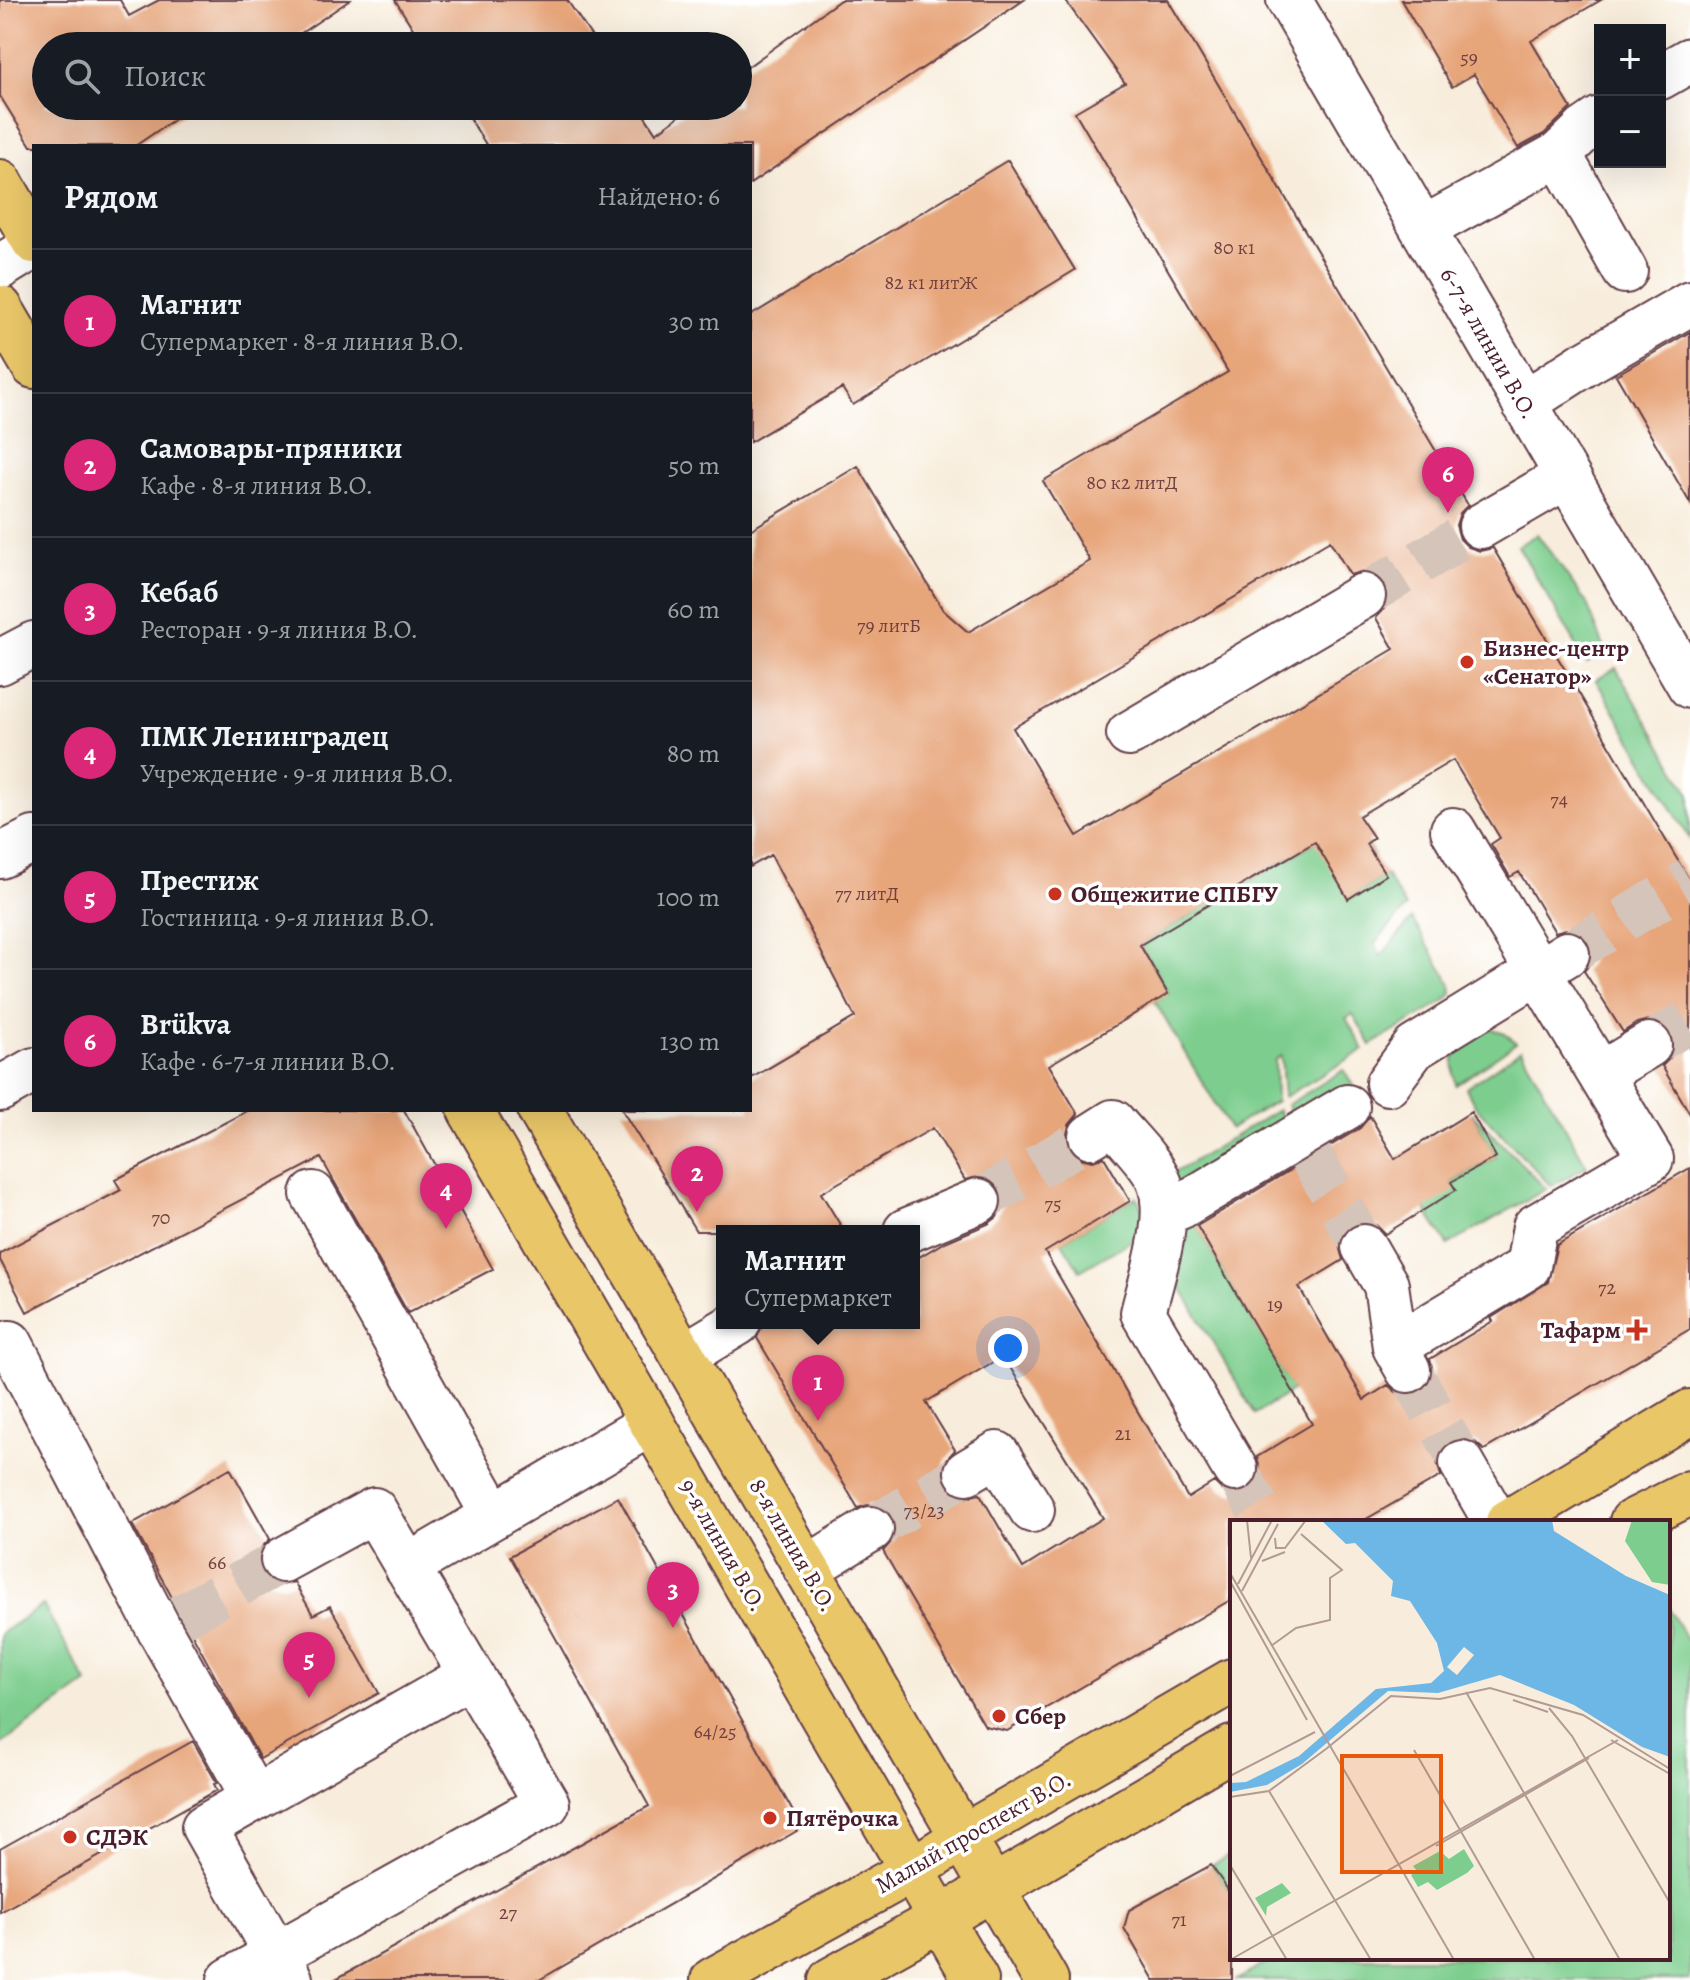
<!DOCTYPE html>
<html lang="ru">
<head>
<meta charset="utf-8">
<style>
  :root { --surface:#171b24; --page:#242831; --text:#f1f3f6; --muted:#9ea1a6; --line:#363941; --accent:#db2777 }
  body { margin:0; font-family:Alegreya,serif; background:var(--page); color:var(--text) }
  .controls { position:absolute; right:24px; top:24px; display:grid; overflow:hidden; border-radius:0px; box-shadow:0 8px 32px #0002 }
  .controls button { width:72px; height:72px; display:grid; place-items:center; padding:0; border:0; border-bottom:2px solid var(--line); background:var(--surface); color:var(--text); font:40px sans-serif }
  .you { position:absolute; left:1008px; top:1348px; width:28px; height:28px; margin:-20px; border:6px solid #fff; border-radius:50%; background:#1a73e8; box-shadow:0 0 0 12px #1a73e833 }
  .badge { display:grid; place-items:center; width:52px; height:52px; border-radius:50%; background:var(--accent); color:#fff; font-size:26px; font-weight:700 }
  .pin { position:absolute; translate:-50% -66px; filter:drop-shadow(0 2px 4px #0008) }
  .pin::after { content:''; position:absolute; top:42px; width:28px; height:24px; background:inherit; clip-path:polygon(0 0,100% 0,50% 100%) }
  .popup { position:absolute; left:716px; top:1225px; width:204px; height:104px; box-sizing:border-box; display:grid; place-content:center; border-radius:0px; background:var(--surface); filter:drop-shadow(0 2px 6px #0005); font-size:26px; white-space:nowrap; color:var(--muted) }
  .popup b { font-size:30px; color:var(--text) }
  .popup::after { content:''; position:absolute; left:50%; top:100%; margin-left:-16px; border:16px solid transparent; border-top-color:var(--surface) }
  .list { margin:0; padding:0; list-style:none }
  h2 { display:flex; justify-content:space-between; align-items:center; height:104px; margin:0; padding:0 32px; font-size:34px }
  h2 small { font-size:26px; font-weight:400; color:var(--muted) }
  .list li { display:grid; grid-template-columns:52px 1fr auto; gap:24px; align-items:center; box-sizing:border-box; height:144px; padding:0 32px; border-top:2px solid var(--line) }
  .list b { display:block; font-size:30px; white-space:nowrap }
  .list p { margin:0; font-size:26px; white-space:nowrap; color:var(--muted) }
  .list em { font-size:26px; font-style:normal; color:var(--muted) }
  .icon { flex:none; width:44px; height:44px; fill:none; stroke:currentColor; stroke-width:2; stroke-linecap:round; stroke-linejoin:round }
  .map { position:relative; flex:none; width:1690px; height:1980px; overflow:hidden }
  .search { position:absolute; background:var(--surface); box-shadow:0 8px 32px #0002; left:32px; top:32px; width:720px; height:88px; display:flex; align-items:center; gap:20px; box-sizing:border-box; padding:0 28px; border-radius:44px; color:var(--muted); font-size:30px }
  .panel { position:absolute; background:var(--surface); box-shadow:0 8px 32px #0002; left:32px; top:144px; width:720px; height:968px; border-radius:0px }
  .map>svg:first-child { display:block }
  .green { fill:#7dce8e; stroke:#64765c; stroke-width:2 }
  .building { fill:#e7a57a; fill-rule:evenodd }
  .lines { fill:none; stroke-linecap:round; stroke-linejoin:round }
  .minor-tunnel { stroke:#d5c4b9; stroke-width:44; stroke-dasharray:44 22; stroke-linecap:butt }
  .minor-casing { stroke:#643e46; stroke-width:48 }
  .major-casing { stroke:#643e46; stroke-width:48 }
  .minor { stroke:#fff; stroke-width:44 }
  .major { stroke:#e9c769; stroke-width:44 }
  .poi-dot { fill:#c8321e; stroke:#fff; stroke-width:3 }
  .labels { text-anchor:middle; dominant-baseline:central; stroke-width:7; stroke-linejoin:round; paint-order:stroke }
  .number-label { font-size:20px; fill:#71403f }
  .street-label { font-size:24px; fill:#4a1f2b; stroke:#fff }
  .poi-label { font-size:24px; font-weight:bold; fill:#4a1f2b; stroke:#fff; text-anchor:start }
  .inset-river { fill:none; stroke:#6cb7e5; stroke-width:4 }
  .inset-road { fill:none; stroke:#b29b95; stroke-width:2 }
  .view { fill:#e8590c; fill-opacity:0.15; stroke:#e8590c; stroke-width:4 }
  .inset-edge { fill:none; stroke:#4a1f2b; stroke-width:4 }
</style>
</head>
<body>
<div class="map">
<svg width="1690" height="1980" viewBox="0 0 1690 1980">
  <rect width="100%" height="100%" fill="#fff"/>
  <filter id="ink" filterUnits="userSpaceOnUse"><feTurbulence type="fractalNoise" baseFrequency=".0125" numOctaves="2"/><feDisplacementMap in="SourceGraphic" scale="16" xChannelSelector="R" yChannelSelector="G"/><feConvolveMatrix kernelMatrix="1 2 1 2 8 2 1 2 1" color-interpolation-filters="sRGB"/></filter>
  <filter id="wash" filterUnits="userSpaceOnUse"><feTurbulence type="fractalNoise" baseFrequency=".006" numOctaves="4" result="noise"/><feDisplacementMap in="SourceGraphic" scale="32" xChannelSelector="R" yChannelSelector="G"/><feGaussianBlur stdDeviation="1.8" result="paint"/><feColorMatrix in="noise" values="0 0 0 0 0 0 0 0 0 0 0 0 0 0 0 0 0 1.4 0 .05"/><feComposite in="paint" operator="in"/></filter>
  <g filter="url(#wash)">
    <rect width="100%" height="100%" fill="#f8eddc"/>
    <path class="green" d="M1537 534 1586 602 1606 652 1587 663 1518 546Z
      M1616 668 1690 794V839L1596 680Z
      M1353 820 1338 861 1367 843 1375 858 1338 880 1349 898 1386 875 1406 908 1374 944 1381 956 1412 919 1451 984 1452 994 1445 1001 1371 1045 1353 1014 1346 1018 1364 1050 1284 1097 1281 1056 1275 1060 1276 1101 1230 1129 1155 1002 1168 993 1140 945Z
      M1489 1028 1505 1033 1516 1043 1456 1085C1449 1052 1456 1037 1489 1028Z
      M1521 1050 1587 1166 1551 1186 1476 1107 1466 1088Z
      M1344 1070 1356 1091 1298 1125 1287 1105Z
      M1278 1110 1289 1130 1181 1195 1169 1176Z
      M1472 1113 1546 1189 1448 1245 1420 1201 1496 1157Z
      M1136 1197 1149 1219 1141 1235 1080 1271 1062 1242Z
      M1193 1219 1293 1390 1255 1414 1173 1274 1177 1229Z
      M43 1605 87 1683 0 1745V1634Z
      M1668 1607 1686 1639 1690 1637V1980H1237L1275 1958H1668Z
      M1232 1853V1896L1211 1865Z"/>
    <g id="blocks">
      <path class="building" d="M0 0H120L129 16 159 0H350L282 46H46V106H194L135 146H31L0 96Z
        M395 0H567L598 46H424Z
        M840 0H1024L750 184V146H487L462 106H638L656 133 693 106H738V74Z
        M1065 0H1168L1468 505 1460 513 1456 525 1460 539 1468 547 1480 551 1493 548 1690 881V1114L1662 1066 1670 1058 1674 1045 1670 1031 1662 1024 1649 1020 1637 1023 1623 1032 1584 971 1589 965 1592 954 1588 940 1578 932 1566 929 1555 932 1519 872 1510 877 1491 844 1500 838 1453 760 1359 816 1374 838 1366 844 1386 875 1348 899 1315 842 1140 945 1168 994 1049 1065 1078 1114 1069 1125 1066 1138 1070 1149 1080 1158 1093 1161 1104 1157 1130 1201 1045 1252 1188 1498 1214 1482 1222 1490 1234 1494 1248 1490 1257 1481 1260 1470 1257 1457 1312 1424 1197 1226 1360 1128 1370 1116 1395 1159 1471 1112 1496 1157 1451 1182 1456 1190 1385 1234 1376 1225 1365 1222 1351 1226 1342 1235 1339 1246 1343 1260 1299 1287 1364 1400 1388 1385 1396 1392 1407 1395 1421 1391 1430 1382 1433 1371 1430 1359 1493 1321 1491 1318 1548 1282 1557 1245 1690 1168V1329L1484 1450 1475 1442 1463 1438 1449 1442 1440 1451 1437 1462 1441 1476 1361 1522H1232V1599L1007 1731 985 1726 883 1551 893 1540 896 1528 892 1515 882 1507 871 1504 858 1508 757 1338 763 1323H914V1260L943 1243 988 1224 997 1217 1003 1203 1001 1191 994 1182 982 1176 965 1180 933 1128 821 1193 844 1231H696L622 1110H750V1079L855 1017 771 855 750 867V530L858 466 943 610 968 632 1090 561 1043 481 1228 372 1075 112 1125 83ZM1330 541 1350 575 1364 571 1375 574 1384 583 1388 597 1384 609 1376 618 1394 649 1077 836 1013 728ZM1003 1356 1103 1518 1023 1568 980 1494 968 1497 956 1494 945 1484 942 1473 945 1461 955 1450 926 1402Z
        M1401 0H1601L1531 41 1571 108 1544 134 1518 148 1474 74 1452 87Z
        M1008 160 1075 270 853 405 842 388 750 442V316Z
        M1690 332V503L1616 375Z
        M249 1110H404L493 1269 408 1313 321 1158 27 1312 0 1260V1253L121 1190 115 1180Z
        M230 1468 270 1539 261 1548 258 1559 262 1573 271 1582 282 1585 294 1582 313 1615 330 1606 379 1693 260 1759 132 1524Z
        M618 1497 802 1828 539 1980H334L649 1806 510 1556Z
        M193 1741 217 1783 214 1784 217 1790 0 1912V1849Z
        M1211 1865 1232 1896V1980H1154L1124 1928 1129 1910Z"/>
    </g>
  </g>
  <g filter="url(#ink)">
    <use href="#blocks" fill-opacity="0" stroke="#643e46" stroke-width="2"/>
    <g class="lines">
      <path class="minor-tunnel" d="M1363 596 1481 526
        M1567 954 1690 880
        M1649 1045 1690 1021
        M1308 1152 1364 1247
        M978 1201 1091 1136
        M1410 1372 1462 1463
        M1235 1469 1266 1522
        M871 1529 967 1472
        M180 1617 283 1560"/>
      <defs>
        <path id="minor" d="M1289 0 1690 686
          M1660 77 1690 60
          M1559 154 1625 271
          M1423 229 1559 154 1584 130 1600 119
          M0 267 34 246
          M1524 403 1586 363 1690 303
          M1481 526 1567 476
          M0 662 34 644
          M1129 734 1363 596
          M0 856 34 839
          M1601 1074 1649 1045
          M1388 1083 1414 1048 1567 954
          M0 1089 34 1070
          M1091 1136 1113 1122C1126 1138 1148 1159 1157 1177 1175 1213 1152 1276 1143 1313L1235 1469
          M313 1194 494 1516
          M1163 1201 1180 1207 1347 1107
          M906 1231 978 1201
          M1364 1247 1386 1285 1395 1347 1408 1370
          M10 1343 159 1629 254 1798
          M1395 1347 1528 1267 1535 1227 1651 1159 1453 830
          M683 1356 738 1323
          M1462 1463 1496 1522
          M967 1472 997 1454 1032 1510
          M407 1567 652 1423
          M806 1569 871 1529
          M290 1979 204 1827 471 1675
          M230 1980 547 1804 374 1510 283 1560"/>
        <path id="major" d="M0 182 34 241
          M0 308 34 366
          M470 1110 976 1980
          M540 1110 1046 1980
          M1508 1522 1690 1412
          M1632 1522 1690 1493
          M713 1980 912 1870 963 1837 1232 1681
          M831 1980 940 1919 1232 1748"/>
      </defs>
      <use href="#minor" class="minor-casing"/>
      <use href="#major" class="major-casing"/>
      <use href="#minor" class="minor"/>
      <use href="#major" class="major"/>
    </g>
  </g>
  <g class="poi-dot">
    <circle cx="1467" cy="662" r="8"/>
    <circle cx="1055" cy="894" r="8"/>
    <path d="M1633 1318h8v8h8v8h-8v8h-8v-8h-8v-8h8z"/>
    <circle cx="999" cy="1716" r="8"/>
    <circle cx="770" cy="1818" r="8"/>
    <circle cx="70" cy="1837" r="8"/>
  </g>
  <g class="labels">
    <g class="number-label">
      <text x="1469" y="57">59</text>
      <text x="1234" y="247">80 к1</text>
      <text x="931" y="282">82 к1 литЖ</text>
      <text x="1132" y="482">80 к2 литД</text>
      <text x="889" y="625">79 литБ</text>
      <text x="1559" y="799">74</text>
      <text x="867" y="893">77 литД</text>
      <text x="1053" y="1203">75</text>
      <text x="161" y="1217">70</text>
      <text x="1607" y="1287">72</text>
      <text x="1275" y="1304">19</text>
      <text x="1123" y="1433">21</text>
      <text x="924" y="1510">73/23</text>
      <text x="217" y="1562">66</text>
      <text x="715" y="1731">64/25</text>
      <text x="508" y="1912">27</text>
      <text x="1179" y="1919">71</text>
    </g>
    <g class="street-label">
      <text transform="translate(1489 343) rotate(60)">6-7-я линии В.О.</text>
      <text transform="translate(723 1545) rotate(60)">9-я линия В.О.</text>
      <text transform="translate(793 1545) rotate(60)">8-я линия В.О.</text>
      <text transform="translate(973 1832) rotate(-30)">Малый проспект В.О.</text>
    </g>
    <g class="poi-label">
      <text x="1483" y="648">Бизнес-центр<tspan x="1483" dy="28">«Сенатор»</tspan></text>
      <text x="1071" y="894">Общежитие СПБГУ</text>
      <text x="1621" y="1330" text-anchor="end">Тафарм</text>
      <text x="1015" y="1716">Сбер</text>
      <text x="786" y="1818">Пятёрочка</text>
      <text x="86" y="1837">СДЭК</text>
    </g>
  </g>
  <g transform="translate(1230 1520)">
    <rect width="440" height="440" fill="#f8eddc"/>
    <path d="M402 0 440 2V65L422 62 395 21ZM234 329 244 346 237 353 207 370 198 362 188 367 181 355 187 351 183 346 210 331 219 339ZM52 363 61 373 37 387 36 396 25 378Z" fill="#7dce8e"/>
    <path d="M91 0H322L324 11 396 56 440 75V237L412 227 344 185 270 155 208 173 158 171 72 244 37 265 0 272V263L16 262 69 236 146 169 201 163 214 151 207 123 180 81 161 76 163 61 125 23 116 24Z" fill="#6cb7e5"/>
    <path d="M234 127 244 135 227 155 217 147Z" fill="#f8eddc"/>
    <path class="inset-river" d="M168 0 385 162 440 196"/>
    <path class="inset-road" d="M17 0 21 38M45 18 46 28H55L76 0M32 41 55 32M0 53 224 440M0 61 77 200M8 64 42 0M12 71 48 4M41 126 66 108 100 100V58L112 50 71 14M236 172 390 440M283 180 318 192M319 188 342 216 440 383M381 220 440 254M96 229 161 176 210 179 260 168 353 195 440 249M184 230 305 440M0 256 85 212M39 271 141 440M0 277 39 271 96 229M206 326 359 238M0 345 57 440M0 440 388 220"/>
    <path class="view" d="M112 236H211V352H112Z"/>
    <rect width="440" height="440" class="inset-edge"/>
  </g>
</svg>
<div class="controls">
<button>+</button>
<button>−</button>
</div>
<div class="you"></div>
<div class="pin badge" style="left:818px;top:1421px">1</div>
<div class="popup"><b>Магнит</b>Супермаркет</div>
<div class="pin badge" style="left:697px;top:1212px">2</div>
<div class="pin badge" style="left:673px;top:1628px">3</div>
<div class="pin badge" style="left:446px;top:1229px">4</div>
<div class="pin badge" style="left:309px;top:1698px">5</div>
<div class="pin badge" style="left:1448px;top:513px">6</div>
<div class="search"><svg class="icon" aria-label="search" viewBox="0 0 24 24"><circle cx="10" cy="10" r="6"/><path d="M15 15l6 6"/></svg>Поиск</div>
<section class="panel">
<h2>Рядом<small>Найдено: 6</small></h2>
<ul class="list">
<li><span class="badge">1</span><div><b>Магнит</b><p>Супермаркет · 8-я линия В.О.</p></div><em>30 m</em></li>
<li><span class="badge">2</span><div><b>Самовары-пряники</b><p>Кафе · 8-я линия В.О.</p></div><em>50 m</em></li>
<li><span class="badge">3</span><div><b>Кебаб</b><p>Ресторан · 9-я линия В.О.</p></div><em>60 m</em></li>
<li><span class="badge">4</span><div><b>ПМК Ленинградец</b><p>Учреждение · 9-я линия В.О.</p></div><em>80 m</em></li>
<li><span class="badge">5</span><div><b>Престиж</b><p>Гостиница · 9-я линия В.О.</p></div><em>100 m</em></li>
<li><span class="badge">6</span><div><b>Brükva</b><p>Кафе · 6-7-я линии В.О.</p></div><em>130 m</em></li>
</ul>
</section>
</div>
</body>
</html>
